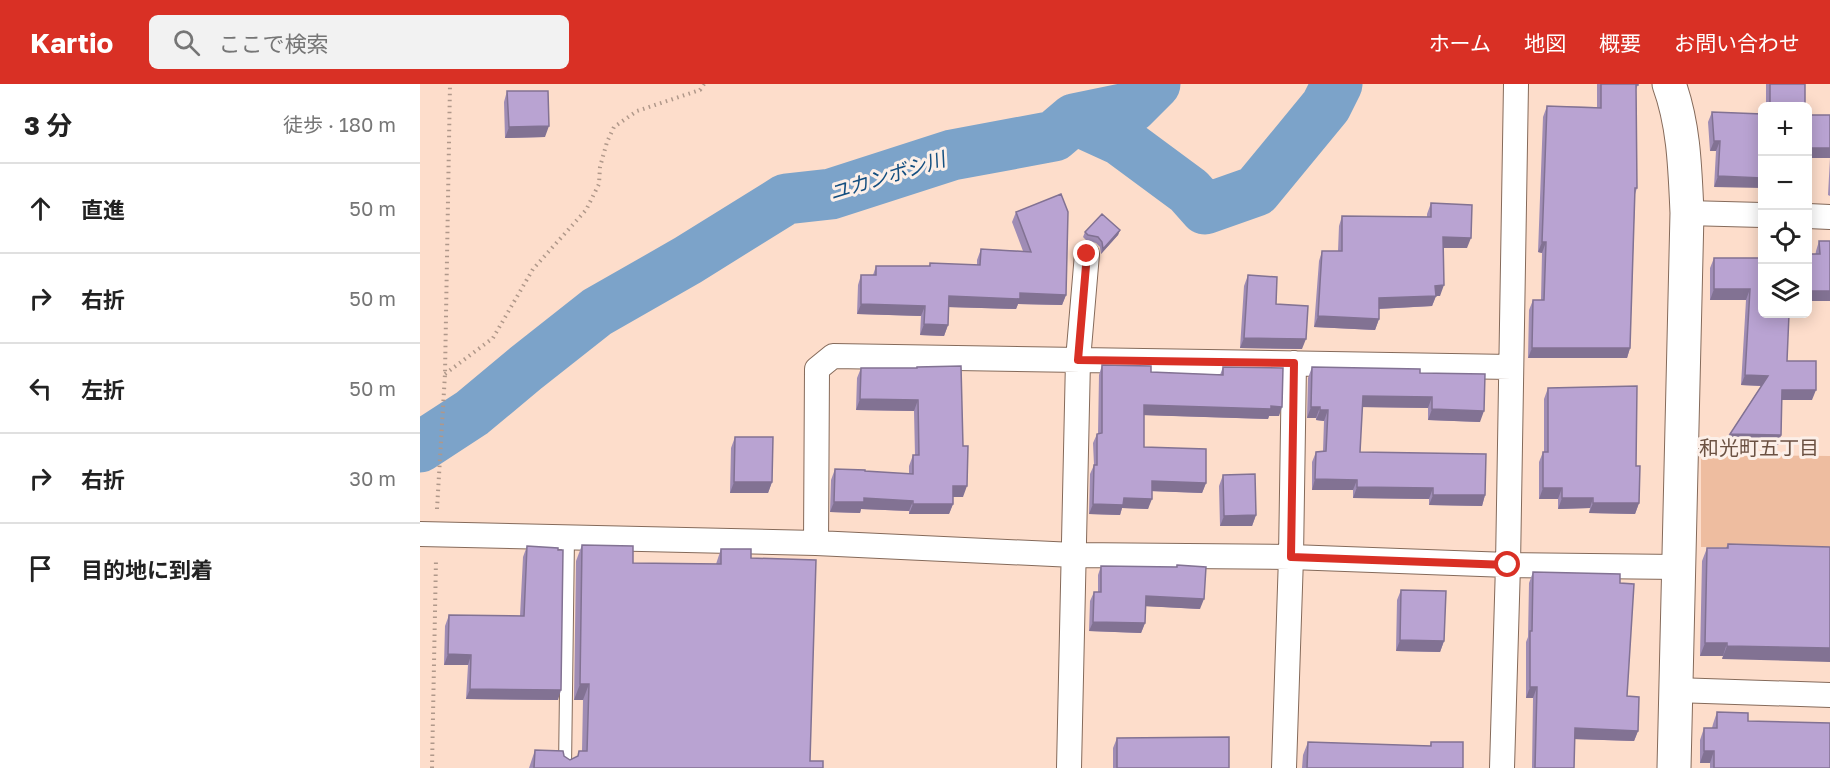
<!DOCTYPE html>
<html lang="ja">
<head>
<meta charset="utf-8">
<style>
  :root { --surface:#fff; --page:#f2f2f2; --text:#222; --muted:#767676; --line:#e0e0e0; --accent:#d93025 }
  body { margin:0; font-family:"Golos Text","Noto Sans JP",sans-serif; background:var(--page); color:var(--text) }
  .controls { position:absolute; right:18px; top:18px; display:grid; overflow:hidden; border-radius:9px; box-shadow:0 3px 15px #0003 }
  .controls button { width:54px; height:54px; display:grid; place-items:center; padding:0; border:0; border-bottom:2px solid var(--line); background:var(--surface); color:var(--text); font:30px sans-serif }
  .stop { position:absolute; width:18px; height:18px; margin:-14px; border:4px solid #d93025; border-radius:50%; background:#fff }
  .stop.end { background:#d93025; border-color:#fff; box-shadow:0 2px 6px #0008 }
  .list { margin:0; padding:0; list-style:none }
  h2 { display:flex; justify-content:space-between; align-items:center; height:78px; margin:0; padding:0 24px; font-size:26px }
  h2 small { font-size:20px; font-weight:400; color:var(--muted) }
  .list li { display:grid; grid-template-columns:39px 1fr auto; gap:18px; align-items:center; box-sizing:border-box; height:90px; padding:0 24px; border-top:2px solid var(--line) }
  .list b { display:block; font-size:22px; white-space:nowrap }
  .list em { font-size:20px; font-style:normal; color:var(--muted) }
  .icon { flex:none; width:33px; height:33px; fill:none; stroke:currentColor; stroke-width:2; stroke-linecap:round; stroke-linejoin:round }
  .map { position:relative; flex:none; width:1410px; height:684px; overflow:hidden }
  header { display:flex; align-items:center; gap:36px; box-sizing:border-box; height:84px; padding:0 30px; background:var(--accent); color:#fff }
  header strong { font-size:28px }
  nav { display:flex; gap:33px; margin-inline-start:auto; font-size:21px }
  .search { width:420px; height:54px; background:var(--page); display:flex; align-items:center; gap:15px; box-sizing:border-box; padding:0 21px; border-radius:9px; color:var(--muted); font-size:22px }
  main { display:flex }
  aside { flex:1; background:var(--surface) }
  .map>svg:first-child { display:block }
  .green { fill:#eebda0 }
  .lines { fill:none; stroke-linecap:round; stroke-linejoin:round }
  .river { stroke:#7ca3c9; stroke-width:51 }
  .lane-casing { stroke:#856a5a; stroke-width:14 }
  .street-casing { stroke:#856a5a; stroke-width:26 }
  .secondary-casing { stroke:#856a5a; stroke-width:35 }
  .path { stroke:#b0988a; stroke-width:4; stroke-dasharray:1.5 4.5; stroke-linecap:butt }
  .lane { stroke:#fff; stroke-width:12 }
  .street { stroke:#fff; stroke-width:24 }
  .secondary { stroke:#fff; stroke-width:33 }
  .wall { fill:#9f8cb5 }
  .shaded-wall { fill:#827293 }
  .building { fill:#b9a3d2; stroke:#827293; stroke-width:1.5 }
  .route { stroke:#d93025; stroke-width:8 }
  .labels { text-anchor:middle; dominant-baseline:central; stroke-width:6; stroke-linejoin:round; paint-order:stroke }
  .water-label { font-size:20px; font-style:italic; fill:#144f80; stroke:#fcefe8 }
  .neighbourhood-label { font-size:20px; fill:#6b5142; stroke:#fcefe8 }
</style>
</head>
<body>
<header>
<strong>Kartio</strong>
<div class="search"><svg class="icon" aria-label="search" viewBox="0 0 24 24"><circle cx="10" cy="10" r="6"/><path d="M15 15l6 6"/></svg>ここで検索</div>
<nav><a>ホーム</a><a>地図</a><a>概要</a><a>お問い合わせ</a></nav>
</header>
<main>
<aside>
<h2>3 分<small>徒歩 · 180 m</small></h2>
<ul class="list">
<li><svg class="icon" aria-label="ahead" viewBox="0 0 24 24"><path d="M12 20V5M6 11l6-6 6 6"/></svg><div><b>直進</b></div><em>50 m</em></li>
<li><svg class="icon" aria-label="right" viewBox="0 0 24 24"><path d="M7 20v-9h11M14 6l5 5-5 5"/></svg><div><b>右折</b></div><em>50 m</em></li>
<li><svg class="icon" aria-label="left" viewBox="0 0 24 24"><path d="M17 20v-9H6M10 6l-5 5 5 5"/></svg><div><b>左折</b></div><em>50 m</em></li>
<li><svg class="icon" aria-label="right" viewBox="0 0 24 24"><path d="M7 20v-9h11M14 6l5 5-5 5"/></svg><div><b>右折</b></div><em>30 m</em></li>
<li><svg class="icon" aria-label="arrive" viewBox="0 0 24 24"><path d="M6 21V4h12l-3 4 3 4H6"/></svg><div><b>目的地に到着</b></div></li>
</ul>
</aside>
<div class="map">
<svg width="1410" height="684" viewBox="0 0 1410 684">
  <rect width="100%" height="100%" fill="#fdddcb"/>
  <path class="green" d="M1281 371 1410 372V463H1281Z"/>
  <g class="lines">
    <path class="river" d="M654 35 712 23 735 0
      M0 363 52 329 106 284 177 228 268 176 366 115 411 110 532 71 634 52 654 35 700 56 769 107 785 125 836 107 906 22 917 0"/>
    <defs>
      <path id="lane" d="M145 684 148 453"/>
      <path id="street" d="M1267 129 1342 131
        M1388 132 1410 133
        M0 450 396 459 654 471 871 473 1088 481 1258 483
        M396 459 397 285 413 272 1091 283
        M1255 606 1410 611
        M649 684 658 276 667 170
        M864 684 871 473 874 279
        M1082 684 1088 481 1096 0"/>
      <path id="secondary" d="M1249 0C1264 41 1265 85 1267 129L1254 684"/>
    </defs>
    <use href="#lane" class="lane-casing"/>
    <use href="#street" class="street-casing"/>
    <use href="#secondary" class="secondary-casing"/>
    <path class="path" d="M25 290 73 254 113 185 166 126 179 100 180 83 187 58 194 43 217 27 280 6 284 0
      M17 425 25 290 30 0
      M12 684 16 475"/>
    <use href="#lane" class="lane"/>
    <use href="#street" class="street"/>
    <use href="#secondary" class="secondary"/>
  </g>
  <path class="wall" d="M1177 0H1218L1216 6 1217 104 1215 110 1210 264 1207 274H1108L1109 226 1113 216H1121L1122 169 1118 168 1123 33 1127 22 1177 23Z
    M1346 0H1385V22H1346Z
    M87 7 125 53 85 54 84 18Z
    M1292 28 1342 30 1294 103 1296 67H1290L1288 38Z
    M1410 31V112L1408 111 1410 74Z
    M1011 119 1047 164H1023L1020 212H1016L1012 222 959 225V235L955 246 894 243 899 177 902 167H918L919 142 922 132 1007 133V130Z
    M596 128 646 211 642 221 598 220 596 225 529 223 528 241 524 252 500 251 501 232 437 230 438 201 441 191H453L456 182H509L510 179 557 181V176L561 165 603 167 592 138Z
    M700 146 698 151 681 170 680 163 676 159 666 156 663 153 665 148Z
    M1399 157H1410V217H1388L1396 167Z
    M1294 174H1342L1367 277 1392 316H1362L1361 351 1358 361 1306 360 1310 350 1341 302 1321 301 1326 216H1290V184Z
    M828 191 856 220 882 265 820 264 824 202Z
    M682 281 731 288 800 291 803 283 859 332H849L848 335 724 331V363L786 399 782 409 732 407 728 425 702 424 700 431 669 430 670 390 674 381 673 359 677 350H678L679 291Z
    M497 283 543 413H533V420L529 430H489V427L441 425 440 429 410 428 411 396 415 385 489 390V382L493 371H495L494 327 436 326 437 294 441 284H496Z
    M892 283 1000 289 1060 338 1008 336V324L942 323 940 368 1065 411 1062 422 1009 421V415L933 414V406H892V378L896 368 903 367 904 337 896 336V334H887L888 294Z
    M1128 304 1216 382 1219 419 1215 430 1169 429 1170 424 1138 425V415H1119V378L1123 368H1124V315Z
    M315 353 352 398 348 409H310L311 364Z
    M803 391 836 431 832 442H800L799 402Z
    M1308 460 1410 463 1302 575 1303 572H1280L1282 477 1287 464H1306Z
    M162 461 213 479 296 480 301 465 331 474 390 677 403 684H109L115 666 144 672 150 676 157 673 162 667 163 616H154L156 477Z
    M107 462 138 616 46 615 48 581H24L25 542 29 531 100 532 103 473Z
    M757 481 780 525 725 522V539L721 549 669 547 670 517 674 508H678V491L681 482 756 483Z
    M1113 488 1200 499 1207 612 1218 647 1214 657 1155 655 1154 684H1112L1113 614H1106V558L1108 553 1109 499Z
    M981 506 1024 557 1020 568 976 567 977 516Z
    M1297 628 1328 637 1410 684H1290V679H1280V656L1284 644H1292L1293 640Z
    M697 654 809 684H693V664Z
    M888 658 1010 662 1011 658 1043 684H882L883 671Z"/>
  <path class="shaded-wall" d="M129 42 125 53 85 54 89 43Z
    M1294 57H1300L1296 67H1290Z
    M1388 64H1410V74H1388Z
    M1298 92 1342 94V104L1294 103Z
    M700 146 698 151 681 170 683 165Z
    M1023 153 1051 154 1047 164H1019Z
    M1122 158H1126L1122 169 1118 168Z
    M1024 201 1020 212H1016L1012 222 955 225 959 214 1015 202Z
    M1294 205H1330L1326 216H1290Z
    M1388 207H1410V217H1388Z
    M600 209 646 211 642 221 598 220 596 225 526 223 529 212Z
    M441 220 505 222 501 232 437 230Z
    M898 232 959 235 955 246 894 243Z
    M504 240 528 241 524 252 500 251Z
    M824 254 886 255 882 265 820 264Z
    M1112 264H1210L1207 274H1108Z
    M1325 291 1348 292 1344 302 1321 301Z
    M1362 306H1396L1392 316H1359Z
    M943 312 1012 313 1008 324 939 323Z
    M440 315 498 316 494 327 436 326Z
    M724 321 851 322 862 323 859 332H849L848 335 720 331Z
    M891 323H900L896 334H887Z
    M1012 325 1064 327 1060 338 1008 336Z
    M900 326H908L904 337 896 336Z
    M1310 350 1361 351 1358 361 1306 360Z
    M895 395 937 396 933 406H892Z
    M732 397 786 399 782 409 729 407Z
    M314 398H352L348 409H310Z
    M533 402H547L543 413H529Z
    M937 403 1013 404 1009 415 933 414Z
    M1123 404H1142L1138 415H1119Z
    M1013 411H1065L1062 422 1009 421Z
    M444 414 493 417 489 427 441 425 440 429 410 428 414 418Z
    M704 414 732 415 728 425 702 424 700 431 669 430 673 420Z
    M1142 414H1173L1170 424 1138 425Z
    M1173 419H1219L1215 430 1169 429Z
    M493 420H533L529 430H489Z
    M836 431 832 442H800L804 432Z
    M726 512 784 515 780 525 722 522Z
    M673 538 725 539 721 549 669 547Z
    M980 556 1024 557 1020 568 976 567Z
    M1285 559H1307L1303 572H1280Z
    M1307 562 1410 564V578L1302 575Z
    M28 570 51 571 48 581H24Z
    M160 600H169L163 616H154Z
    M1110 603H1117L1113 614H1106Z
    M50 605 141 606 138 616 46 615Z
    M1155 644 1218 647 1214 657 1152 655Z
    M1284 667H1294L1290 679H1280Z"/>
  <path class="building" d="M1181 0H1218V1H1216L1217 104H1215L1210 264H1112L1113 216H1124L1126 158H1122L1127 22 1181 24Z
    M1350 0H1385V22H1350Z
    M87 7H128L129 42 89 43Z
    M1292 28 1342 30V94L1298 92 1300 57H1294Z
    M1388 31H1410V64H1388Z
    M641 110 648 128 646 211 600 209V215L529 212 528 241 504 240 505 222 441 220V191H456V182H510V179L560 181 561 165 611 168 596 128Z
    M1011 119 1052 121 1051 154 1023 153 1024 201 1015 202 1016 212 959 214V235L898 232 902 167H922V132L1011 133Z
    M682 130 700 146 683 165 682 158 678 153 668 151 665 148Z
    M1399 157H1410V207H1388V170H1400Z
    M1294 174H1342V230H1369L1367 277H1396V306H1362L1361 351 1310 350 1348 292 1325 291 1330 205H1294Z
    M828 191 857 193 856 220 888 222 886 255 824 254Z
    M682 281 731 282V288L803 291V283L863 284 862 323 851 322V325L724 321V363L786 365V399L732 397V415L704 414 703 421 673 420 674 381H677V350L682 349Z
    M541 282 543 362H548L547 402H533V420H493V417L444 414V418H414L415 385 445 386V387L493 390V371H499L498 316 440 315 441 284H497V283Z
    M892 283 1000 285V289L1065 290 1064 327 1012 325V313L943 312 940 368 1066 370 1065 411H1013V404L937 403V396L895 395 896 368 906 367 908 326H900V323H891Z
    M1217 302 1216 382H1220L1219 419H1173V414H1142V404H1123V368H1128V304Z
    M315 353H353L352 398H314Z
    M835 390 836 431 804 432 803 391Z
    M1308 460 1410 463V564L1307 562V559H1285L1287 464H1308Z
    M162 461 213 462V479L301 480V465H331V474L396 476 390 677H403V684H114L115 666 143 667 144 672 150 676 158 672 159 667H167L169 600H160Z
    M107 462 138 464V466H143L141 606 50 605 51 571 28 570 29 531 104 532Z
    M757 481 786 483 784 515 726 512 725 539 673 538 674 508H681V482L757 483Z
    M1113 488 1200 490V499L1214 500 1207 612 1219 613 1218 647 1155 644 1154 684H1115L1117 603H1110V547H1112Z
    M981 506 1026 507 1024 557 980 556Z
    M1297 628 1328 629V637L1410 639V684H1294V667H1284V644H1297Z
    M809 653V684H697V654Z
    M888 658 1011 662V658H1043V684H887Z"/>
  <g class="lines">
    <path class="route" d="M667 170 658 276 874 279 871 473 1088 481"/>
  </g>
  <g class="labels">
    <g class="water-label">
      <text transform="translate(467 91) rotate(-17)">ユカンボシ川</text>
    </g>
    <g class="neighbourhood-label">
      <text x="1339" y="363">和光町五丁目</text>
    </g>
  </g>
</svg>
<div class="controls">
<button>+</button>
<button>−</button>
<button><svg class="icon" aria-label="locate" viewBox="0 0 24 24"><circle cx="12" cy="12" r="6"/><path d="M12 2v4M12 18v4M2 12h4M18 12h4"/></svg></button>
<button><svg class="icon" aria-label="layers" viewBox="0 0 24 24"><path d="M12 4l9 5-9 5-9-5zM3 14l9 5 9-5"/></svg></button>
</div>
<div class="stop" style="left:1088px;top:481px"></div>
<div class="stop end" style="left:667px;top:170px"></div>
</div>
</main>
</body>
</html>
